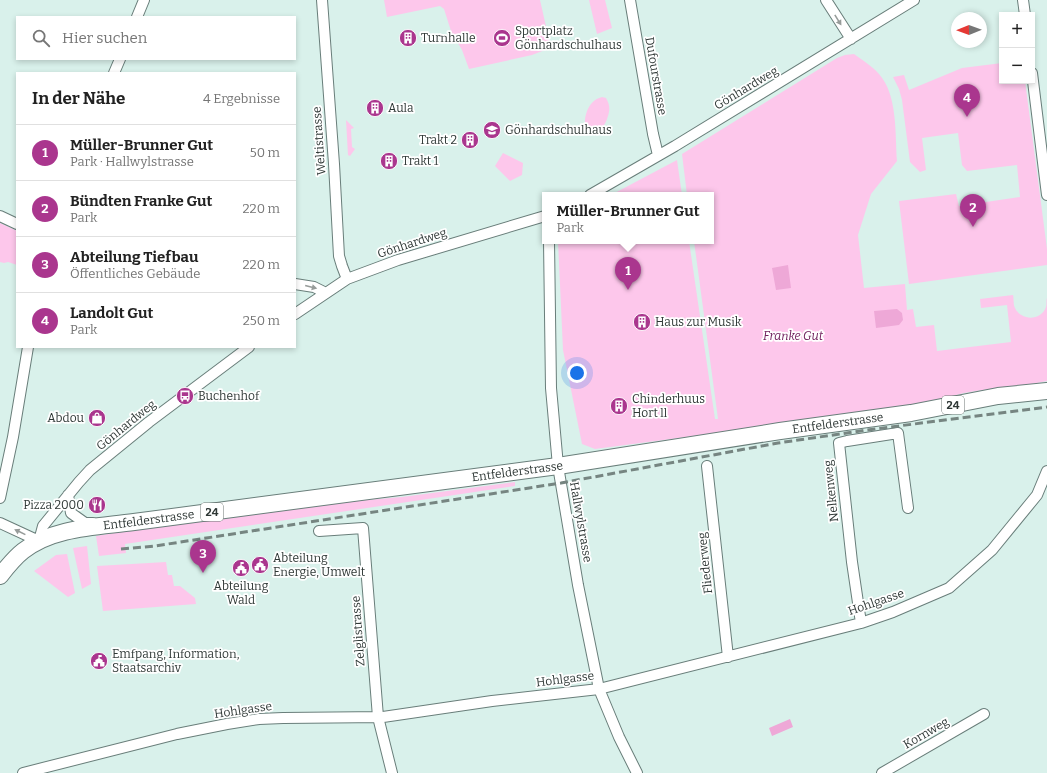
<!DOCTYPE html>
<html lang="de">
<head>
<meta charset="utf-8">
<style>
  :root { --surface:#fff; --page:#f2f2f2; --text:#222; --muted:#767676; --line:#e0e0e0; --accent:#aa368e }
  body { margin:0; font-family:Bitter,serif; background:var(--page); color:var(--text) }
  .controls { position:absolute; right:12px; top:12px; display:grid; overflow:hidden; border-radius:0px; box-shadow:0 2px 6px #0003 }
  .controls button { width:36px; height:36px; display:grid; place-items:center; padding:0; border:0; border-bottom:1px solid var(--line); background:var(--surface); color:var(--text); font:20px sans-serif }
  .compass { position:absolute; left:951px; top:12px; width:36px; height:36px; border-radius:50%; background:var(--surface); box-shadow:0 2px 6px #0003; rotate:269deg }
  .you { position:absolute; left:577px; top:373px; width:14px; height:14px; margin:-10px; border:3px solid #fff; border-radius:50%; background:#1a73e8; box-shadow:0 0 0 6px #1a73e833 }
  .badge { display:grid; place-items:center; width:26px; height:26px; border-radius:50%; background:var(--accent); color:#fff; font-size:13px; font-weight:700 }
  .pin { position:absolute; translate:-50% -33px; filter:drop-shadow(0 1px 2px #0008) }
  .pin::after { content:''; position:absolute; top:21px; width:14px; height:12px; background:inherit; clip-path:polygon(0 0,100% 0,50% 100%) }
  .popup { position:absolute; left:542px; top:192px; width:172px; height:52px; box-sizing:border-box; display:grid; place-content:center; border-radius:0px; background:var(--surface); filter:drop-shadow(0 1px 3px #0005); font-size:13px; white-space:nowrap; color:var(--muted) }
  .popup b { font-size:15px; color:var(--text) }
  .popup::after { content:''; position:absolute; left:50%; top:100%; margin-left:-8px; border:8px solid transparent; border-top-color:var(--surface) }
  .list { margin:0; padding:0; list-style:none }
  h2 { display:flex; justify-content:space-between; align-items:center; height:52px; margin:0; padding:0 16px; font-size:17px }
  h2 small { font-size:13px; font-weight:400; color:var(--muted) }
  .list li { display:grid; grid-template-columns:26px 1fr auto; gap:12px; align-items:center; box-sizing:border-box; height:56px; padding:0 16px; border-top:1px solid var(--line) }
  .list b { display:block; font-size:15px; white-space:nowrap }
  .list p { margin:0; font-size:13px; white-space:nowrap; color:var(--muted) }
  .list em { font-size:13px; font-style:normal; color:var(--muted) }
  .icon { flex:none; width:22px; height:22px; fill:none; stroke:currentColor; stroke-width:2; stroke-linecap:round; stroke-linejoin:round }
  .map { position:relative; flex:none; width:1047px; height:773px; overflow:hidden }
  .search { position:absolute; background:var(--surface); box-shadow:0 2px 6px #0003; left:16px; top:16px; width:280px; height:44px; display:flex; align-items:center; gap:10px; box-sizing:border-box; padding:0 14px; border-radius:0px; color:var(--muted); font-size:15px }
  .panel { position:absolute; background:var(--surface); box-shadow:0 2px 6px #0003; left:16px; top:72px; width:280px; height:276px; border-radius:0px }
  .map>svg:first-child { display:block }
  .green { fill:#fdc7eb }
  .water { fill:#eea8d7 }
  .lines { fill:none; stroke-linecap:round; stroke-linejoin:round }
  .street-casing { stroke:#697e7a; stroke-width:12 }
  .primary-casing { stroke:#697e7a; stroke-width:18 }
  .street { stroke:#fff; stroke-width:10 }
  .primary { stroke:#fff; stroke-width:16 }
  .rail { stroke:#768581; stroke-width:3; stroke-dasharray:8 4; stroke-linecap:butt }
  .oneway { fill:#979c9a }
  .labels { text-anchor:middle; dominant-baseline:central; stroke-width:3.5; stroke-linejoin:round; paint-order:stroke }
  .shield { fill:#fff; stroke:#6d7472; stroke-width:1 }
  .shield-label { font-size:11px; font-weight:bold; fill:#2f3836 }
  .poi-label { font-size:12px; fill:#2f3836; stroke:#fff; text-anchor:start }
  .street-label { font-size:12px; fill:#2f3836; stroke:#fff }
  .park-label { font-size:12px; font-style:italic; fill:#70215d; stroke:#fff }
</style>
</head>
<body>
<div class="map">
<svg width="1047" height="773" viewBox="0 0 1047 773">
  <rect width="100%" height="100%" fill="#d9f1eb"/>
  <path class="green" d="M384 0H540L550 44V48L532 55 469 69 462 50 451 31 444 9 440 6 387 17Z
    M589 0H605L612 28 597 34Z
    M854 54C862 60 872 66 879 74 898 95 895 135 897 161L871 194 858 235 864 288 905 284 907 310 913 309 916 327 934 325 937 351 1011 342 1007 305 981 308 980 299 1013 295C1014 299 1013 304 1015 308 1021 321 1041 321 1046 307 1047 305 1046 300 1047 298V381C1020 387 991 388 964 393 947 397 930 403 913 407L595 449 582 444 563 350 558 241H689L715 419H718L694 241H711V195H687L682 154 837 58 845 55Z
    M1002 63V81H1025L1047 249V265L909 284 899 201 956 194 959 206 1020 197 1017 165 967 171 962 165 958 133 922 138 926 170 920 172 910 162 902 100 899 89 893 77 904 75 909 90 962 68Z
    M602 97 606 98C610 105 610 109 608 116 601 141 578 136 587 111 590 104 594 99 602 97Z
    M346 120 354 128 351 129 352 147 355 149 350 156 348 155Z
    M503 153 523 163 522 175 510 181 495 166Z
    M677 160 682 195H611Z
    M0 223 17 231V265L8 262 4 263 0 262Z
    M515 482V486L125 544 126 553 99 556 96 536 162 525 355 501 402 497Z
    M87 546 91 584 82 589 73 548Z
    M67 554 75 593 68 597 34 571 56 555Z
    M166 562 168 575H172L174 586H180L195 598 196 604 103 611 97 566Z"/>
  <path class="water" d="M623 268a7 7 0 1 1 14 0a7 7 0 1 1-14 0Z
    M788 265 791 288 776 290 772 268Z
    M897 309 902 313 903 320 899 325 876 328 874 311Z
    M790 719 793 727 772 736 769 728Z"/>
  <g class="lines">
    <defs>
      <path id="street" d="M322 0 334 164 339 256 342 266 347 279
        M630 0 653 134 658 155
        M826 0 851 39
        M1023 0 1025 15
        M137 17 144 0
        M114 73 120 59
        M1032 73 1047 195
        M590 195 675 146 914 0
        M0 216 17 224
        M549 241 551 388 558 466 578 585 599 689 619 737 637 773
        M295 284 314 287 326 293
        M295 314 347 279 398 260 545 216
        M707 466 728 657
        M68 495 71 513 85 523H93
        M0 498 13 437 28 347
        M0 523 39 541 43 526 79 482 90 470 149 422 249 347
        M319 531 363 528 378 717 392 773
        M861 623 852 562 839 443 847 441 898 433 908 508
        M23 773 177 734 227 724 259 719 283 718 383 717 492 701 599 689 861 623 893 612 949 588 992 550 1037 495 1047 471
        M882 773 984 714"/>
      <g id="primary">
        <path id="s1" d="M0 576C7 567 14 558 23 551 53 527 98 527 134 522L558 466 780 431 911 413 998 396 1047 391"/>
      </g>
    </defs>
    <use href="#street" class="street-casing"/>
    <use href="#primary" class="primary-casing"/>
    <use href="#street" class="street"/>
    <use href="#primary" class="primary"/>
    <path class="rail" d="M121 549 155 546 561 483 778 443 867 430 1047 407"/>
  </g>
  <defs><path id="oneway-solid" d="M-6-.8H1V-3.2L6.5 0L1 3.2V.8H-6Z"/></defs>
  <g class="oneway">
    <use href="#oneway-solid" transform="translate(838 20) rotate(58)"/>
    <use href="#oneway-solid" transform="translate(311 287) rotate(14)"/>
    <use href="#oneway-solid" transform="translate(20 532) rotate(-154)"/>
  </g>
  <defs>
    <symbol id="building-disc" viewBox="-11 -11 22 22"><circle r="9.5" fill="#aa368e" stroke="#fff"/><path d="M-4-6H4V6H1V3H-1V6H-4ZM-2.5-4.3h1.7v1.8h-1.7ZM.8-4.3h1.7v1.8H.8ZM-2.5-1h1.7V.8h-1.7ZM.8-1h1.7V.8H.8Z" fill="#fff"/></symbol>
    <symbol id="stadium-disc" viewBox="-11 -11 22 22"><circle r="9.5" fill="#aa368e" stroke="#fff"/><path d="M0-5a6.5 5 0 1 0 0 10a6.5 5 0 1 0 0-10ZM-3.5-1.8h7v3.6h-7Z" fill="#fff"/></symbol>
    <symbol id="school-disc" viewBox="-11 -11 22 22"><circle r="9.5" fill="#aa368e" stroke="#fff"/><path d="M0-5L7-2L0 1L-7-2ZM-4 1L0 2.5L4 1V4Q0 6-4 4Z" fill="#fff"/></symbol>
    <symbol id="bus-disc" viewBox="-11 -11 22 22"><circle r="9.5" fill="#aa368e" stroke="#fff"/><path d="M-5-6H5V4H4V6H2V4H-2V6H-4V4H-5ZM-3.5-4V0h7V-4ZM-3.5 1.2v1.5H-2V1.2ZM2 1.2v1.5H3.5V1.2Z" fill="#fff"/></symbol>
    <symbol id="shop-disc" viewBox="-11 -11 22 22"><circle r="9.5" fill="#aa368e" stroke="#fff"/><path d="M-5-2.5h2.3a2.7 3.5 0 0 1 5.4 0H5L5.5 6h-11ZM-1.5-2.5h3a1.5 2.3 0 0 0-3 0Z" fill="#fff"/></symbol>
    <symbol id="restaurant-disc" viewBox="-11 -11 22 22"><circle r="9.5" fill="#aa368e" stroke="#fff"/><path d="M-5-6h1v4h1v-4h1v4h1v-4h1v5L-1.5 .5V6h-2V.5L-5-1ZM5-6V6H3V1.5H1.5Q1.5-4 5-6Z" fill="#fff"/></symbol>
    <symbol id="civic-disc" viewBox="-11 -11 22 22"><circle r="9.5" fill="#aa368e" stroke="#fff"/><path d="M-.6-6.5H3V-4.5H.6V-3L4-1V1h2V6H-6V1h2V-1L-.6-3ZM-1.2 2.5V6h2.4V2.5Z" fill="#fff"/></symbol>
  </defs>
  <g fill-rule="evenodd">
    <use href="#building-disc" x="398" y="28" width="20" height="20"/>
    <use href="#stadium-disc" x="492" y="28" width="20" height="20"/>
    <use href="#building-disc" x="365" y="98" width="20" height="20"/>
    <use href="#school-disc" x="482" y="120" width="20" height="20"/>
    <use href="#building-disc" x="460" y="130" width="20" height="20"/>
    <use href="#building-disc" x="379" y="151" width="20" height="20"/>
    <use href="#building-disc" x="632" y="312" width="20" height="20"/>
    <use href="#bus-disc" x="175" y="386" width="20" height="20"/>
    <use href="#building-disc" x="609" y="396" width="20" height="20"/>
    <use href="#shop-disc" x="87" y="408" width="20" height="20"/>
    <use href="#restaurant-disc" x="87" y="495" width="20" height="20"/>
    <use href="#civic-disc" x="250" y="555" width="20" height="20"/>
    <use href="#civic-disc" x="231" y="558" width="20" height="20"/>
    <use href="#civic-disc" x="89" y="651" width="20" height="20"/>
  </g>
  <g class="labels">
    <g class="shield">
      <rect x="942" y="396" width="22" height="18" rx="3"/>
      <rect x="201" y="503" width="22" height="18" rx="3"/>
    </g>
    <g class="shield-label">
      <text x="953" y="405">24</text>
      <text x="212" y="512">24</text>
    </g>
    <g class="poi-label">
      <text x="515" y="31">Sportplatz<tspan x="515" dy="14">Gönhardschulhaus</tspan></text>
      <text x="421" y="38">Turnhalle</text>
      <text x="388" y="108">Aula</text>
      <text x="505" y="130">Gönhardschulhaus</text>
      <text x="457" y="140" text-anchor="end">Trakt 2</text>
      <text x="402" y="161">Trakt 1</text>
      <text x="655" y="322">Haus zur Musik</text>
      <text x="198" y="396">Buchenhof</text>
      <text x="632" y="399">Chinderhuus<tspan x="632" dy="14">Hort ll</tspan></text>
      <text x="84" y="418" text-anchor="end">Abdou</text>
      <text x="84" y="505" text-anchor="end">Pizza 2000</text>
      <text x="273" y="558">Abteilung<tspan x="273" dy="14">Energie, Umwelt</tspan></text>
      <text x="241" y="586" text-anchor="middle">Abteilung<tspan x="241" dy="14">Wald</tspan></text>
      <text x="112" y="654">Emfpang, Information,<tspan x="112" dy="14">Staatsarchiv</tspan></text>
    </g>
    <g class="street-label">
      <text transform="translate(656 76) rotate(80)">Dufourstrasse</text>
      <text transform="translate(746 88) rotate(-31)">Gönhardweg</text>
      <text transform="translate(319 141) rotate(-94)">Weltistrasse</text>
      <text transform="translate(412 243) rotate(-18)">Gönhardweg</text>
      <text stroke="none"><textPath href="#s1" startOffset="861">Entfelderstrasse</textPath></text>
      <text transform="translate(126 425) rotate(-39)">Gönhardweg</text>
      <text stroke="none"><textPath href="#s1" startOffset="537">Entfelderstrasse</textPath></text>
      <text transform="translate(831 491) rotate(-96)">Nelkenweg</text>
      <text stroke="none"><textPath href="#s1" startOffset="165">Entfelderstrasse</textPath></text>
      <text transform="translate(581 522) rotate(80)">Hallwylstrasse</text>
      <text transform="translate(705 563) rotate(-96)">Fliederweg</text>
      <text transform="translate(876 602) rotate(-19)">Hohlgasse</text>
      <text transform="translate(358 631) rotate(-94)">Zelglistrasse</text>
      <text transform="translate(565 679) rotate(-7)">Hohlgasse</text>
      <text transform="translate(243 710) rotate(-8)">Hohlgasse</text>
      <text transform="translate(926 733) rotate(-30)">Kornweg</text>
    </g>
    <g class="park-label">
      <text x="793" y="336">Franke Gut</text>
    </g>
  </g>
</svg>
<div class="controls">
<button>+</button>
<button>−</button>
</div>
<svg class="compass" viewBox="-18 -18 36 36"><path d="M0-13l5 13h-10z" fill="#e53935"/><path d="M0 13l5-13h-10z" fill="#767676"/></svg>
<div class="you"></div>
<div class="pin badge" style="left:628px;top:290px">1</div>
<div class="popup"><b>Müller-Brunner Gut</b>Park</div>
<div class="pin badge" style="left:973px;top:227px">2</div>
<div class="pin badge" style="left:203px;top:573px">3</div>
<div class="pin badge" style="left:967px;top:117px">4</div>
<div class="search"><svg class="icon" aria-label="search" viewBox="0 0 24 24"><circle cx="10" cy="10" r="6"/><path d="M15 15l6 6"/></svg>Hier suchen</div>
<section class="panel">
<h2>In der Nähe<small>4 Ergebnisse</small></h2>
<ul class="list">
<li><span class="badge">1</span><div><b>Müller-Brunner Gut</b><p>Park · Hallwylstrasse</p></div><em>50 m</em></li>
<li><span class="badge">2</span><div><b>Bündten Franke Gut</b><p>Park</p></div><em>220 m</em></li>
<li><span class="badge">3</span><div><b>Abteilung Tiefbau</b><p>Öffentliches Gebäude</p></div><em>220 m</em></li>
<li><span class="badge">4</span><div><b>Landolt Gut</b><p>Park</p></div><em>250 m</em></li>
</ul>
</section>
</div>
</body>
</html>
